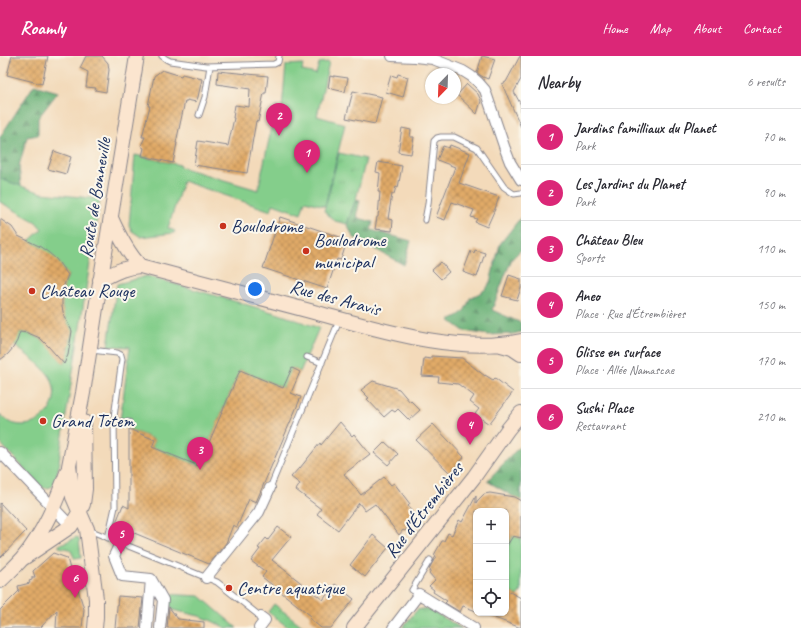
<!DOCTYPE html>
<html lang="en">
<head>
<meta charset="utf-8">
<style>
  :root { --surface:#fff; --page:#f2f2f3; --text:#2b2b33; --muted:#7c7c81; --line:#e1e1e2; --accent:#db2777 }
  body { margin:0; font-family:Caveat,sans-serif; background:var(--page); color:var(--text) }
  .controls { position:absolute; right:12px; bottom:12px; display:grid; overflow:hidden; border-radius:8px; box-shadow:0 1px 3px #0004 }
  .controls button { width:36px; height:36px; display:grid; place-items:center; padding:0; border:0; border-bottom:1px solid var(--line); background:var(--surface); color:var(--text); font:20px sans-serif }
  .compass { position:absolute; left:425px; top:12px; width:36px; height:36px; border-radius:50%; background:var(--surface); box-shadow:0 1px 3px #0004; rotate:203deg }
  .you { position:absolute; left:255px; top:233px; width:14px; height:14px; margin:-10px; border:3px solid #fff; border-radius:50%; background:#1a73e8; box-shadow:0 0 0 6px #1a73e833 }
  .badge { display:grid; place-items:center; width:26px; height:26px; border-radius:50%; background:var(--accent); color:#fff; font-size:13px; font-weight:700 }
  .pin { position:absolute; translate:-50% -33px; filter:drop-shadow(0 1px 2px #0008) }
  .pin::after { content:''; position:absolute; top:21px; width:14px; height:12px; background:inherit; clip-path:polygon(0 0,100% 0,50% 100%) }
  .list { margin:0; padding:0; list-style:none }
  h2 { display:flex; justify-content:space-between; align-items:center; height:52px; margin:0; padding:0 16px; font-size:17px }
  h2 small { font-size:13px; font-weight:400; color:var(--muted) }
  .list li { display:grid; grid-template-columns:26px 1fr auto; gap:12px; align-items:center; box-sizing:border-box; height:56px; padding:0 16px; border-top:1px solid var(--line) }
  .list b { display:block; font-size:15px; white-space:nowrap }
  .list p { margin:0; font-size:13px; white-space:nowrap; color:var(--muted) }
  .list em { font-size:13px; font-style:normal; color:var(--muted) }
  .icon { flex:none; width:22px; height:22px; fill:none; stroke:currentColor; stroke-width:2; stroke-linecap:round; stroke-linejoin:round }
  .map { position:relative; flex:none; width:521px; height:572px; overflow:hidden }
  header { display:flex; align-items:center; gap:24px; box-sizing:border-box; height:56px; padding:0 20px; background:var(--accent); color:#fff }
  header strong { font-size:19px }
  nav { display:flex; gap:22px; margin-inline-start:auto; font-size:14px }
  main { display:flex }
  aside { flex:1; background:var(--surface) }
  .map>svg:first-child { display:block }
  .grass { fill:url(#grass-tufts); stroke:#507e74 }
  .forest { fill:url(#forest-firs); stroke:#43706a }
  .green { fill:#84ce8b; stroke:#507e74 }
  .building { fill:url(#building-cross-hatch) }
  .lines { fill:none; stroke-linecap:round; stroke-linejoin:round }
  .lane-casing { stroke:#87848c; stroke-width:7 }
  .street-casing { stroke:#87848c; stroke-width:12 }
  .secondary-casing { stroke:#87848c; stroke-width:16 }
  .lane { stroke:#fff; stroke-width:5 }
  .street { stroke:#fff; stroke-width:10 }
  .secondary { stroke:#fbe5cf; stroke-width:14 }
  .poi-dot { fill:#c8321e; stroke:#fbf7ec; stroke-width:1.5 }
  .labels { text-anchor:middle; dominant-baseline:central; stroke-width:4; stroke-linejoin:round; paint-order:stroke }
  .street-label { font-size:19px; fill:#1b2f5e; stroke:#fbf7ec }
  .poi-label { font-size:19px; fill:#1b2f5e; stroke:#fbf7ec; text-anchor:start }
</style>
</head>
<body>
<header>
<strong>Roamly</strong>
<nav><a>Home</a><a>Map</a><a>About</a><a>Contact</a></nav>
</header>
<main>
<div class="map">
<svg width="521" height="572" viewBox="0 0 521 572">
  <defs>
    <pattern id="grass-tufts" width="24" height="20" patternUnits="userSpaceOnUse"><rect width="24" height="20" fill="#84ce8b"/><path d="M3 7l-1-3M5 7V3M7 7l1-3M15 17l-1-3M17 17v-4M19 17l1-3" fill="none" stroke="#71b17a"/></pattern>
    <pattern id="forest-firs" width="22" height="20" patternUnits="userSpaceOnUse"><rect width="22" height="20" fill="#6bb177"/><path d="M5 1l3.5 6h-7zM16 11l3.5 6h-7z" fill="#579065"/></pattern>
    <pattern id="building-cross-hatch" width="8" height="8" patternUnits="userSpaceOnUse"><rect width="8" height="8" fill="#e1aa68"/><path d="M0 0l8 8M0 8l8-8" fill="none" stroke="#b68b59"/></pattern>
  </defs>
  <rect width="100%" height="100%" fill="#fbf7ec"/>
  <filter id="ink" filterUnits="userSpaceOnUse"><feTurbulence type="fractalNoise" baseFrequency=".025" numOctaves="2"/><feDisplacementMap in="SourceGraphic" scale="8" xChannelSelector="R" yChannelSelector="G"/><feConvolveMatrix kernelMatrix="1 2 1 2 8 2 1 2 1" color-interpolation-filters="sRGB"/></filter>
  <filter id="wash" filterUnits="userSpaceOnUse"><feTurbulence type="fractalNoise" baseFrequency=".012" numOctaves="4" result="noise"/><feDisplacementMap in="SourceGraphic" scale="16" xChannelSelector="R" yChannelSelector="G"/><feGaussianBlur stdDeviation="0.9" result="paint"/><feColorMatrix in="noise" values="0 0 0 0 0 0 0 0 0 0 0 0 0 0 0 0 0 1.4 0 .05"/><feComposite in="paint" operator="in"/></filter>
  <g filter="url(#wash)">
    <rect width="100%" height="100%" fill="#f3daba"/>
    <path class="grass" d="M339 97 366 103 356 143 347 168 335 165 324 155Z
      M274 548 305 572H289L268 556Z
      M427 552 459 571 462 572H402L417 554Z"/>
    <path class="forest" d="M34 29 58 36 38 62V79L27 81 19 110 21 130 0 123V81Z
      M356 143 360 144 357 157 358 162 373 166 371 174 411 185 404 209 353 181 347 168Z
      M521 161V194L512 203 506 217 492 254 519 266 521 267V276L513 278 489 279 464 275 449 264C463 258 465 256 470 242L480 237 487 232 490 226 500 188Z
      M521 389V445L487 425Z"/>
    <path class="green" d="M329 6 317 60 345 68 325 150 305 145 301 158 273 148 271 155 183 125 168 172 175 175 174 177 141 181 132 175 129 169 135 99 180 109V111L258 134 276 51 282 52 286 9 303 8 302 15 316 18 319 7Z
      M0 123 42 137 100 143 59 405 60 406 54 429C49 433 43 433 38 429L39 428 0 387V358C3 361 6 364 9 366 36 378 63 351 52 325 48 313 25 298 14 289L20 276C43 279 50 291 64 308L68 299 72 275 64 260 62 251V240L64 229 68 219C57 203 47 194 29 185L42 173 36 166 0 146Z
      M147 220 279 258 319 272 300 316 292 312 283 332 240 314 199 410 152 391 155 384 129 373V366L120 365 130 291 108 290 117 228Z
      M513 480 521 482V537L520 536 517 540 506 534V491Z
      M77 481 79 483 81 502 75 503 70 493 59 491V489Z
      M162 538 200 540 237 572H226L210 564 199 560 173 554Z"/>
    <g id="blocks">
      <path class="building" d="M12 0H48L42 28 7 19Z
        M86 0H102L108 7 109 14 106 36 95 34 96 32 86 31 88 16 80 12Z
        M482 0 495 3 488 23 483 21 477 17Z
        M520 0H521V23L514 36 521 49V71L502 28 506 26Z
        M162 14 181 20 182 18 202 23 198 41 196 46 187 44V45H185L176 87H177L173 107 142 100 144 92 141 90 145 81H142L150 50H148L154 20Z
        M218 15 268 20 266 37H264L258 66 256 65 247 117 194 109 198 85 228 90 234 62H233L235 49 249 51 250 33 217 28Z
        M398 18 408 21 403 41 386 36 391 19 397 21Z
        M330 20 334 21V20L348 22 345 36 328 32Z
        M467 28 478 38 481 45 477 58 457 39Z
        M353 35 382 41 375 68 346 62Z
        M402 72 411 74 410 81H414L411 98 398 96Z
        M450 89 470 97 459 127 499 141 495 153 487 171 475 166 477 163 471 161 474 154 452 146 445 164 436 161 455 111 437 104 443 90 449 92Z
        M54 95 71 101 66 118 48 113Z
        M378 106 402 110 398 132 396 131 394 138H392L388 163 393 164 392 175 375 173 377 161H378L380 136H378L380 117 376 116Z
        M280 161 343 182 342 187 346 188 341 204 337 203 327 233 263 212Z
        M0 163 12 171 18 180 39 190 48 196 56 203 68 219 64 229 62 240V251L64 260 72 275 68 299 64 308 48 290 40 282 28 277 20 276 17 285 13 292 8 298 0 304Z
        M475 194 485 197 477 221 463 216 471 195 474 197Z
        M441 206 449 216 441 223 432 214Z
        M509 219 521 223V232L517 244 502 240Z
        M431 300 462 302 485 320V319L493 324 495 322 513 336 489 368 475 358 479 353 470 346 474 340 458 328 438 326 439 321 422 320 424 302 431 303Z
        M292 312 300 316 291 337 301 341 256 446 249 443 237 471 233 469 226 487 218 497 217 496 216 500 209 508 115 469 123 449 129 452V373L155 384 152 391 199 410 240 314 283 332Z
        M373 325 399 333 410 346 411 345 420 354 409 364 398 353 395 356 392 354 384 361 367 343 369 342 361 334Z
        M340 366 352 380 354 378 370 398 344 418 361 439 384 421 391 429 394 427 410 448 408 450 412 456 410 458 414 463 405 475 403 474 399 479 375 448 365 455 359 447 338 474 317 458 321 453 296 434 300 428 291 421 299 412H300L320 387 321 389Z
        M433 368 464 401 451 418 416 384Z
        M385 386 398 398 388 409 374 397Z
        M490 437 514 441 521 445V482L513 480 506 491V455H476V555L463 550 460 556 445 547 447 545 433 536 434 534 429 530 435 524 429 517 431 514 429 513 436 500 434 499 442 485H444L448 477 452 479 459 464 462 466 476 440V447L478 444 484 438Z
        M0 447 26 475 0 502Z
        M278 471 291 481 272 504 323 544 335 528 354 543 331 572H321L309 562 311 560 262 521 266 516 251 505 260 493 258 492 266 482 268 484Z
        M373 479 388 492 365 521 350 509Z
        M53 497 67 502 71 517H73L84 553 82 572H56L57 554 40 572H0V554L19 535 18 530 30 527 29 525 32 524V521H35L33 515Z
        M506 534 521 542V572L484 558V557H506Z
        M118 540 143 542 140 572H115Z
        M169 551 178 563 204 566V572H167Z"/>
    </g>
  </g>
  <g filter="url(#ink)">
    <use href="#blocks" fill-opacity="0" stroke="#87848c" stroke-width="1"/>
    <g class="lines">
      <defs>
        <path id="lane" d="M162 0 166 3 170 5 206 10 274 8 278 6 279 0
          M199 59 205 41 210 10
          M425 164 428 148 434 85 437 82 441 81H454L477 92 504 131 514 138 521 137
          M91 294 117 297 121 299 122 303 114 361 115 451 108 482
          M307 301 322 307
          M114 365 129 366
          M270 432 339 265
          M89 474 217 526 261 561
          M419 538 412 534 430 504"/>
        <path id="street" d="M392 0 415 1 433 3 463 15 471 20 478 26 485 34 505 93 510 106 521 124
          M0 396 71 470
          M120 487 114 500 122 520 151 523
          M206 522 259 456 270 432
          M151 523 163 544 160 572
          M147 572 151 523
          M259 572 265 564 261 561
          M393 572 419 538 474 572"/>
        <path id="secondary" d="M111 162C119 180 127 196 140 210
          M100 224C114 217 124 211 140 210 197 225 253 240 310 255 374 272 455 299 521 285
          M501 289 512 292 521 298
          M22 503 71 470 80 455 83 448 85 433 84 366
          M0 525C7 518 15 511 22 503 44 477 56 446 68 414
          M95 572 96 561V543L87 473 73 441 69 410 83 337 96 252 137 0
          M354 572 474 421 508 373 521 357"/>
      </defs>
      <use href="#lane" class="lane-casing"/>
      <use href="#street" class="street-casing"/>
      <use href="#secondary" class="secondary-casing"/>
      <use href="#lane" class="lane"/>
      <use href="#street" class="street"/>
      <use href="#secondary" class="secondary"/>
    </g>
  </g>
  <g class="poi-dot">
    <circle cx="223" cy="170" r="4"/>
    <circle cx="306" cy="195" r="4"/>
    <circle cx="32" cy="235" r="4"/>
    <circle cx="43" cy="365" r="4"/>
    <circle cx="229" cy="532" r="4"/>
  </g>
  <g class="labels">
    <g class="street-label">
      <text transform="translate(95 142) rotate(-81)">Route de Bonneville</text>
      <text transform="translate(335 242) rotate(15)">Rue des Aravis</text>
      <text transform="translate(424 454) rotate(-52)">Rue d'Étrembières</text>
    </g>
    <g class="poi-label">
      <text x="231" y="170">Boulodrome</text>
      <text x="314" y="184">Boulodrome<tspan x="314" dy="22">municipal</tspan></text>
      <text x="40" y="235">Château Rouge</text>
      <text x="51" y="365">Grand Totem</text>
      <text x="237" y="532">Centre aquatique</text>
    </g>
  </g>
</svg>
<div class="controls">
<button>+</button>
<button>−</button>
<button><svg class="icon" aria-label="locate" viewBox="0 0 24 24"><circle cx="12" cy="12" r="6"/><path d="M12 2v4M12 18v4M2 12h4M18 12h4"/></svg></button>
</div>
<svg class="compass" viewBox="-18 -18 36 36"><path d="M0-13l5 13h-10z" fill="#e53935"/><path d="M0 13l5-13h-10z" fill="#7c7c81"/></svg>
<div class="you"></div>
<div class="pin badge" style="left:307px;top:117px">1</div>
<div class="pin badge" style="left:279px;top:80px">2</div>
<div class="pin badge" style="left:200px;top:414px">3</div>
<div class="pin badge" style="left:470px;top:389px">4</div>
<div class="pin badge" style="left:121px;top:498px">5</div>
<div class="pin badge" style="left:75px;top:542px">6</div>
</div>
<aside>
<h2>Nearby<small>6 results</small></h2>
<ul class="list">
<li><span class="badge">1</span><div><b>Jardins familliaux du Planet</b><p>Park</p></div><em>70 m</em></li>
<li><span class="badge">2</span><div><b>Les Jardins du Planet</b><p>Park</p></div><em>90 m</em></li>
<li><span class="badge">3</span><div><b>Château Bleu</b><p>Sports</p></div><em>110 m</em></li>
<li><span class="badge">4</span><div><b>Aneo</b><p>Place · Rue d'Étrembières</p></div><em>150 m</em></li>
<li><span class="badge">5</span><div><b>Glisse en surface</b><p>Place · Allée Namascae</p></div><em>170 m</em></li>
<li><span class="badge">6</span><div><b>Sushi Place</b><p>Restaurant</p></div><em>210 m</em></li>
</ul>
</aside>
</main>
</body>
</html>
